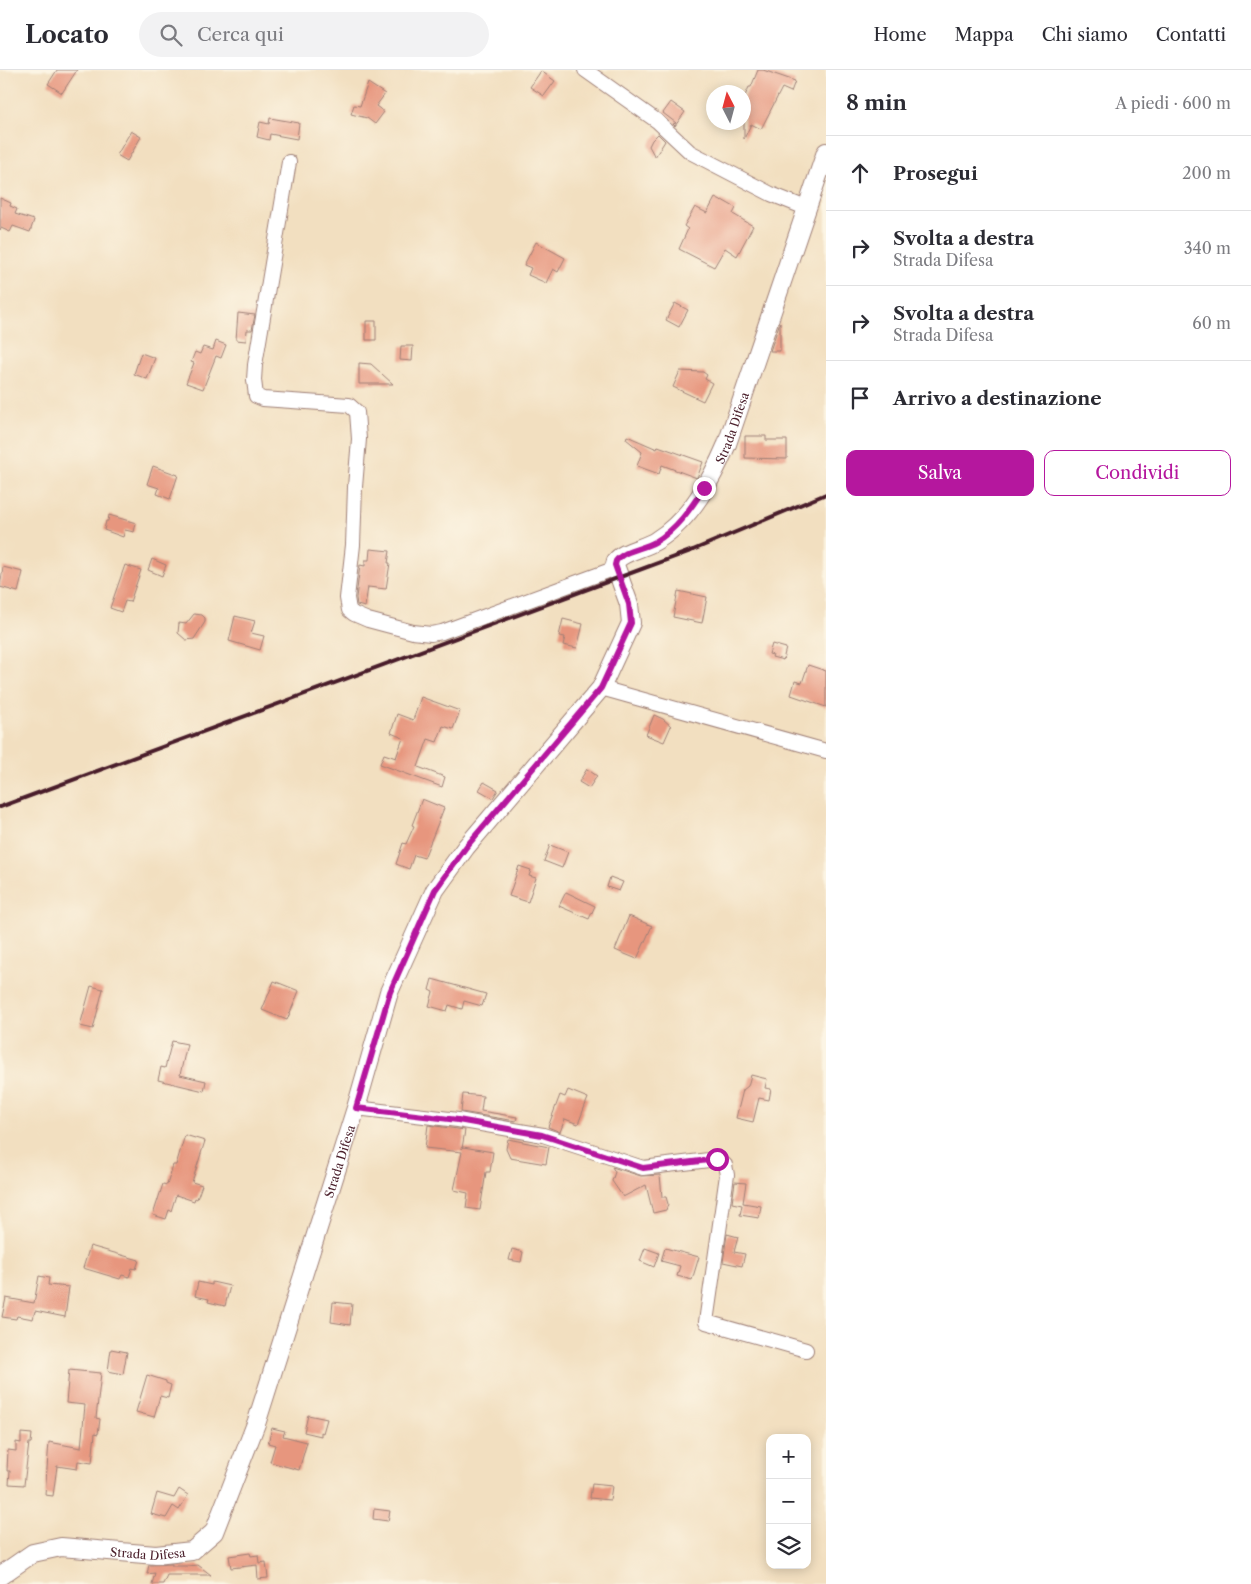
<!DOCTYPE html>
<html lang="it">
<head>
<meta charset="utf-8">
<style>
  :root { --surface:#fff; --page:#f2f2f3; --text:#2b2b33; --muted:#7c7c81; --line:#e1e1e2; --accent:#b5179e }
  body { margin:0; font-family:"Libre Caslon Text",serif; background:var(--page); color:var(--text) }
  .controls { position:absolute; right:15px; bottom:15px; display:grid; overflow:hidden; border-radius:10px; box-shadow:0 2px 12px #0003 }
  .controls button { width:45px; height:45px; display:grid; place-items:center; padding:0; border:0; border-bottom:1px solid var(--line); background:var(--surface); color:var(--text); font:25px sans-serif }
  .compass { position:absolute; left:706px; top:15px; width:45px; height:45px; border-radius:50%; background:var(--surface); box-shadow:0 2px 12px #0003; rotate:354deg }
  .stop { position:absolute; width:15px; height:15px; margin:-11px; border:4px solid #b5179e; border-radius:50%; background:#fff }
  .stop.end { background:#b5179e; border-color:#fff; box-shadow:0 1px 5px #0008 }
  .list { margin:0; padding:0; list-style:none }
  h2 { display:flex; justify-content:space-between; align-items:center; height:65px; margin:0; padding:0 20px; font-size:21px }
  h2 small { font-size:16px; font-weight:400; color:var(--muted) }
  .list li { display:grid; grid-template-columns:32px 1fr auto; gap:15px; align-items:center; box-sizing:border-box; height:75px; padding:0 20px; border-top:1px solid var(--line) }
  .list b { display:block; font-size:19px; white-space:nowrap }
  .list p { margin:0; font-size:16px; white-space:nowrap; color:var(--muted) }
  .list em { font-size:16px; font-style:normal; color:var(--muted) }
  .actions { display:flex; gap:10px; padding:15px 20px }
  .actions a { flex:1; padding:11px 0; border:1px solid var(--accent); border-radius:10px; text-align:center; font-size:18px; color:var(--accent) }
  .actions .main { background:var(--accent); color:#fff }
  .icon { flex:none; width:28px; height:28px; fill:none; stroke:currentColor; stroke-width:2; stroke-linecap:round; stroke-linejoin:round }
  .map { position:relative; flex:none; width:826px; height:1514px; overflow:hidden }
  header { display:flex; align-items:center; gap:30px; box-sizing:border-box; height:70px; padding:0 25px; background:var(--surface); border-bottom:1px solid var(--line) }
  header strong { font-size:24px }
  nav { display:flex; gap:28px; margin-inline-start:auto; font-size:18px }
  .search { width:350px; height:45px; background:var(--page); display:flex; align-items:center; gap:12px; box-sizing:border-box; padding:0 18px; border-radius:28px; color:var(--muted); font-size:19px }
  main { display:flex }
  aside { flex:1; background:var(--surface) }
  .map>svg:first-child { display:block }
  .building { fill:#e7967e }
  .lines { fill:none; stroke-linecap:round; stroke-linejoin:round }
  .minor-casing { stroke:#9e7f76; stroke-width:16 }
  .tertiary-casing { stroke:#9e7f76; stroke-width:20 }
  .minor { stroke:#fff; stroke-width:14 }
  .tertiary { stroke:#fff; stroke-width:18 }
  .rail { stroke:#4a1f2b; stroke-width:4 }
  .route { stroke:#b5179e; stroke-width:6 }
  .labels { text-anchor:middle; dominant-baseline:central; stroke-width:4; stroke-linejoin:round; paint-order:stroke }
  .street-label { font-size:12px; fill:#4a1f2b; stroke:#fcf5e5 }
</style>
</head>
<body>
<header>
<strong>Locato</strong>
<div class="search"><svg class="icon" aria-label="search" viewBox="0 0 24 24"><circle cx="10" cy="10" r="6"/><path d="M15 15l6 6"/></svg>Cerca qui</div>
<nav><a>Home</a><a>Mappa</a><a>Chi siamo</a><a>Contatti</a></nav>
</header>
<main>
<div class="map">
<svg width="826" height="1514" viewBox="0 0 826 1514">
  <rect width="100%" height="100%" fill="#fcf5e5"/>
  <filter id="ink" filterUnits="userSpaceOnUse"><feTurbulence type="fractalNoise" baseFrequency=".02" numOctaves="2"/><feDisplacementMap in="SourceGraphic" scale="10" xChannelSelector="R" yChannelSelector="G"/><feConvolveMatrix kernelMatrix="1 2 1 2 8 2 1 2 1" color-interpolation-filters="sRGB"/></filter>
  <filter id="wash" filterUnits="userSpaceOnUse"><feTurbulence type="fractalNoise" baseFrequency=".0096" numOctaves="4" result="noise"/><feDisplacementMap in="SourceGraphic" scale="20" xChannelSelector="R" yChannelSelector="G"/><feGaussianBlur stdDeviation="1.12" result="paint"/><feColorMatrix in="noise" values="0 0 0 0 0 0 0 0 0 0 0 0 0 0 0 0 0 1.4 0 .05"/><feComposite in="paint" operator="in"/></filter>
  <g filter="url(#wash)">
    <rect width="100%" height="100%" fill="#f2dfc0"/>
    <g id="blocks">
      <path class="building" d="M57 0H77L62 23 48 14Z
        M758 0H763L795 11 791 22 782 18 761 59 751 54 744 69V28L749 17H751Z
        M541 1 555 11 544 26 530 17Z
        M368 13 385 24 376 36 384 42 375 54 367 48 351 44 354 35 360 36Z
        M671 32 685 42 675 56 673 54 676 53 663 43Z
        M270 48 299 53 297 69 270 64 269 70 257 67 260 52 269 54Z
        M131 61 141 67 127 91 117 85Z
        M658 64 665 71 655 87 649 76 652 70Z
        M0 128 11 133 10 136 17 139 15 144 34 150 30 162 13 156 10 162 1 158 0 160Z
        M715 128 721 131 722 130 736 138 733 144 753 156 737 186 725 178 714 197 679 179 688 159 684 156 695 137 707 143Z
        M536 172 565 188 558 202 553 199 546 213 528 205 531 198 524 195Z
        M675 233 688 240 679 257 666 250Z
        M238 243 255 245 252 260H247L246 271 236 270Z
        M366 251H376V270H366Z
        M780 252V281H770Z
        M216 271 226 275 221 288 216 286 203 319 186 313 194 293 191 292 195 282 200 284 203 277 213 280Z
        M401 276H413L412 291 400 290Z
        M141 283 155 288 147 309 134 304Z
        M359 293 371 294 393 314H359Z
        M680 301 703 302 707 305 705 309 712 313 703 331 673 317Z
        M627 366 657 379 658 376 703 392 697 408 662 395 659 404 637 396 642 382 626 369Z
        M745 366H766V370H787V389L745 388Z
        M153 396 178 405 170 429 157 424 159 418 147 414Z
        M109 445 136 453 134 462 125 460 123 467 104 460 106 451H108Z
        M370 479 390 481 388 493H390L386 519 368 517 365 537 357 535 356 528 360 495 365 496V490H369Z
        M152 489 166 495 162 506 148 500Z
        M125 495 141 500 130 532 125 531 121 542 110 538Z
        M3 497 23 502 18 522 0 517Z
        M678 521 707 527 702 553 673 547Z
        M194 544 202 545 205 548V552L194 569 186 570 178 563 179 553 186 554Z
        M235 546 255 551 251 563 264 566 260 580 229 571Z
        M563 549 583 554 577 578 563 575 565 567 559 566Z
        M772 574 786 578 783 590 772 587 773 585 769 584Z
        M808 595 826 601V637L791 625 795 611 802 613Z
        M421 627 460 641 453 659 443 656 437 672 428 669 418 697 445 707 442 717 380 694 384 684 396 688 403 668 391 663 397 644 413 650Z
        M654 645 663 649 671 656 664 672 646 665Z
        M587 699 597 706 589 718 579 712Z
        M484 712 498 720 493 728 479 720Z
        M422 729 444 738 424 788 414 785 409 799 396 794 403 773 406 774 414 756 412 755Z
        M550 775 568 782 562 798 544 791Z
        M519 796 531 800 529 806 536 808 528 832 509 826Z
        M610 807 623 812 619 821 607 817Z
        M566 822 595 836 589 849 559 836Z
        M629 846 652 856 637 889 615 880Z
        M432 909 486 924 482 936 464 931 462 939 449 935 447 941 429 936 433 922 429 920Z
        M274 911 299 921 287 950 262 940Z
        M91 916 103 919 93 959 80 956Z
        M172 971 187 974 180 1005 206 1011 204 1021 158 1010 161 997 165 998Z
        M751 1005 767 1009 765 1018 771 1019 769 1030 759 1028 753 1052 736 1048 743 1020 748 1016Z
        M568 1020 588 1028 578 1054 565 1049 560 1062 548 1057 560 1025 565 1027Z
        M463 1024 483 1026 481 1041 517 1047 516 1051 461 1042Z
        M428 1055 465 1060 462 1079 463 1077 493 1082 490 1102H486L480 1140 466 1138 468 1123 454 1120 462 1082 425 1078Z
        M185 1065 205 1071 192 1112 202 1115 197 1129 195 1128 194 1131 176 1125 171 1141 169 1140 166 1149 153 1145 163 1114 167 1115 173 1095H176Z
        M508 1069 549 1077 546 1094 510 1088 506 1079Z
        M612 1097 641 1106 660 1105 662 1127H666L668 1134 666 1140 653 1143 646 1115 623 1127 612 1111 615 1102Z
        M735 1112 746 1113 743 1133 761 1136 759 1148 740 1145 742 1135 732 1133Z
        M727 1164 738 1167 734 1182 745 1184 742 1196 723 1192Z
        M90 1176 139 1190 136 1199 132 1198 129 1207 122 1205 120 1209 83 1198Z
        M645 1178 659 1183 654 1197 640 1191Z
        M665 1178 699 1187 692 1210 677 1206 680 1196 661 1191Z
        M512 1179 523 1182 521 1192 509 1190Z
        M39 1206 49 1208 48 1215 69 1217 65 1247 35 1241 33 1249 17 1246 16 1249 2 1247 6 1228 34 1233Z
        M198 1212 212 1215V1212L230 1216 225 1236 208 1232 209 1229 195 1226Z
        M333 1232 352 1234 350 1255 331 1252Z
        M111 1279 127 1282 123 1304 108 1301Z
        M69 1300 101 1303 96 1348 100 1349 98 1364 95 1363 92 1393 78 1391 77 1399 57 1396 53 1426 45 1425 49 1372 81 1378 85 1335 66 1333Z
        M147 1305 166 1311V1313L171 1315 168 1328 160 1326 154 1347 136 1342Z
        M308 1345 327 1349 323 1363 321 1362V1366L304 1362Z
        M272 1358 285 1361 283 1366 307 1372 299 1400 270 1392 275 1375 268 1373Z
        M21 1363 32 1364 31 1373H29L24 1415 9 1414 10 1401H7L8 1380 16 1381V1372L21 1373Z
        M592 1414 612 1416 610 1430 590 1428Z
        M179 1419 188 1425 179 1440 173 1436 166 1448 151 1444 157 1423 174 1428Z
        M374 1439 390 1441 388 1451 373 1449Z
        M250 1483 251 1486 258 1485 259 1493 266 1492 268 1508 258 1509 257 1495 231 1498 229 1486Z
        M170 1494H172V1496H188L198 1495 211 1505H167L163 1514H152L155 1503 147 1504 149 1495Z"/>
    </g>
  </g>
  <g filter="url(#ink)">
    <use href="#blocks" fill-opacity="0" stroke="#9e7f76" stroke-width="1"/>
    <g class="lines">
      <defs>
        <path id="minor" d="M585 0 657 51 690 82 771 124 806 138
          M289 92 255 295 254 310 256 326 263 329 349 335 357 342 359 369 355 417 353 475 347 528 349 540 354 544 368 550 413 562 431 564 442 562 616 498
          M601 618 826 681
          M356 1038 458 1050 543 1065 643 1098 717 1089 725 1095 727 1105 706 1252 806 1280"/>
        <g id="tertiary">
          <path id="s1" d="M0 1506 33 1483 61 1477 156 1485 192 1481 214 1462 257 1351 356 1038 389 922 435 820 466 777 601 618 631 553 629 534 615 495 616 491C623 481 646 478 657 470 691 449 712 409 727 374L826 82"/>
        </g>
      </defs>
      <use href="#minor" class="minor-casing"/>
      <use href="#tertiary" class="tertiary-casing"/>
      <use href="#minor" class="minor"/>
      <use href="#tertiary" class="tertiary"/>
      <path class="rail" d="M0 737 693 480 826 424"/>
    </g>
  </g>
  <g class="lines" filter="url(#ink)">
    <path class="route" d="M704 418C691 438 677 459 655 472 643 479 624 480 616 491L615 495 629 534 631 553 601 618 466 777 435 820 390 922 356 1038 458 1050 542 1065 643 1098 717 1089"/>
  </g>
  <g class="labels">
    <g class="street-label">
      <text stroke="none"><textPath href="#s1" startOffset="1491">Strada Difesa</textPath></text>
      <text stroke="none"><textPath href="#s1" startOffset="621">Strada Difesa</textPath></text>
      <text stroke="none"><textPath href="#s1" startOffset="156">Strada Difesa</textPath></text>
    </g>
  </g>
</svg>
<div class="controls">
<button>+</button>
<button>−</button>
<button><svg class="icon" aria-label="layers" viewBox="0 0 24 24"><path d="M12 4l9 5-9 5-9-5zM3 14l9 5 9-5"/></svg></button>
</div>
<svg class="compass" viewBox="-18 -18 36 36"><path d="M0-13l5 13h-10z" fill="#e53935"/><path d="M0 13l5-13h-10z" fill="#7c7c81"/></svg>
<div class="stop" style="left:717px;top:1089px"></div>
<div class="stop end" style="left:704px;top:418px"></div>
</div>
<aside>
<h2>8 min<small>A piedi · 600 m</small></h2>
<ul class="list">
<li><svg class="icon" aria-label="ahead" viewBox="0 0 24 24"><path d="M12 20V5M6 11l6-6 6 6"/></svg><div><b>Prosegui</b></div><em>200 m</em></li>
<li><svg class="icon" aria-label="right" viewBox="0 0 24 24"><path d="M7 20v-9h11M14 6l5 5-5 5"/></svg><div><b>Svolta a destra</b><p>Strada Difesa</p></div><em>340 m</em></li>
<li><svg class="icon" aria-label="right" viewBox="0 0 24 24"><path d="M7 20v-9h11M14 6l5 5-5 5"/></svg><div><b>Svolta a destra</b><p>Strada Difesa</p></div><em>60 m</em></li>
<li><svg class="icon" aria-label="arrive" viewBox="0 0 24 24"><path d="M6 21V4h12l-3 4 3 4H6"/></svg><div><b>Arrivo a destinazione</b></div></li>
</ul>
<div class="actions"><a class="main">Salva</a><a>Condividi</a></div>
</aside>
</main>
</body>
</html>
